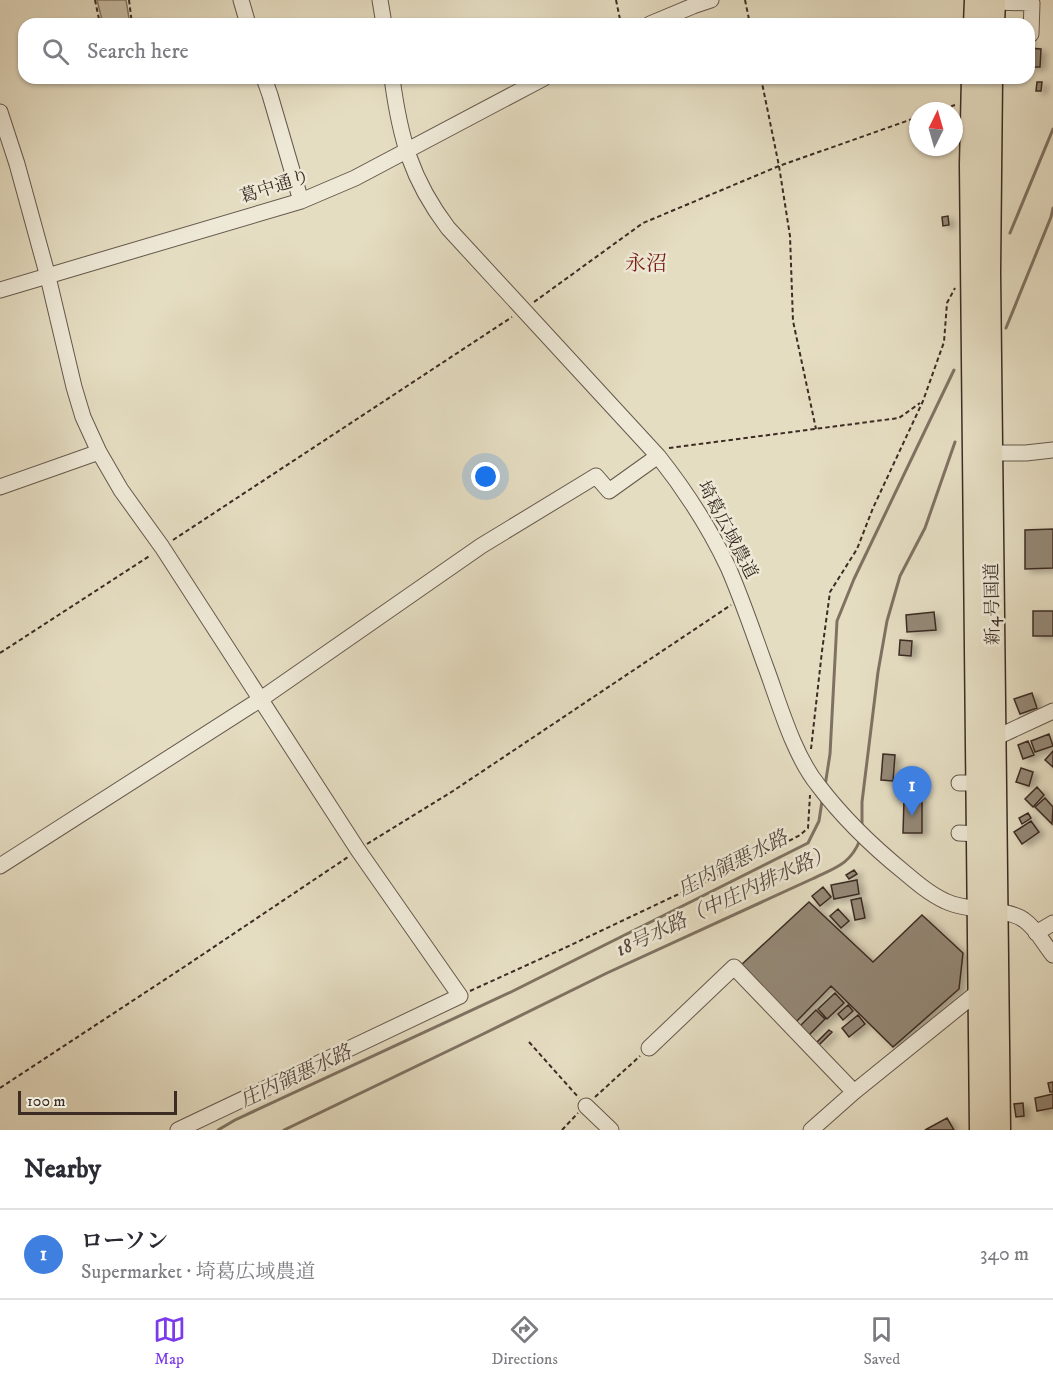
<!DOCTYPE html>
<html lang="en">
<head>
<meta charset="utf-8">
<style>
  :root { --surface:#fff; --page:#f7f7f7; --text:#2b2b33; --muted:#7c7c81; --line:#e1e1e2; --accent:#7c3aed }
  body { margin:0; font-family:"IM FELL DW Pica","Noto Serif JP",serif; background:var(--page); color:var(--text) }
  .compass { position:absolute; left:909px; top:102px; width:54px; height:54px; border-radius:50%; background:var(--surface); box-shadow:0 2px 4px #0004; rotate:5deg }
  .scale { position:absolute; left:18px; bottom:15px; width:159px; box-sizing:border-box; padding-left:6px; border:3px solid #3c2c24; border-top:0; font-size:16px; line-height:21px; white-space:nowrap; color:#3c2c24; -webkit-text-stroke:4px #eee9d7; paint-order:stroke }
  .you { position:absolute; left:486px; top:477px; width:21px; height:21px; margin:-15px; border:4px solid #fff; border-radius:50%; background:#1a73e8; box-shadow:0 0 0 9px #1a73e833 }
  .badge { display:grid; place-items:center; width:39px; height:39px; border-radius:50%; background:var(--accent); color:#fff; font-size:20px; font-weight:700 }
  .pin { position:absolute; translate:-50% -50px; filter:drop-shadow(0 2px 3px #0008) }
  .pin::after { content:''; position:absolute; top:32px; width:21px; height:18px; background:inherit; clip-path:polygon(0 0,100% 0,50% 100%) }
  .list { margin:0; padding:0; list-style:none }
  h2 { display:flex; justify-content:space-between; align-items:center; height:78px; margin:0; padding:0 24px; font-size:26px }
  h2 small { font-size:20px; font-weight:400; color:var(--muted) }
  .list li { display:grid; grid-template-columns:39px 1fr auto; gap:18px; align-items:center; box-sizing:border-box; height:90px; padding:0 24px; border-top:2px solid var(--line) }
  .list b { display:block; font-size:22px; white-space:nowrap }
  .list p { margin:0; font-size:20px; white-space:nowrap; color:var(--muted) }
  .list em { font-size:20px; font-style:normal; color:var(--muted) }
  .icon { flex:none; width:33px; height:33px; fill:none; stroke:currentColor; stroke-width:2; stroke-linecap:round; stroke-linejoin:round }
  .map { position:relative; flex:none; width:1053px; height:1130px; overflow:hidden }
  .search { position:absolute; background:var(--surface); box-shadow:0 2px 4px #0004; left:18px; right:18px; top:18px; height:66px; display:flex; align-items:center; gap:15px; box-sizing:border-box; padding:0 21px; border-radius:18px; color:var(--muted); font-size:22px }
  .sheet { height:168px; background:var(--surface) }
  nav { display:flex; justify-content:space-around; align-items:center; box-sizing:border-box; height:84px; border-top:2px solid var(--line); background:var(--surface); font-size:16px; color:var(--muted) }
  nav a { display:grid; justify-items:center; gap:3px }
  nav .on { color:var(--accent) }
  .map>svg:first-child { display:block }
  .green { fill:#c8bfa7; stroke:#827666; stroke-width:1.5 }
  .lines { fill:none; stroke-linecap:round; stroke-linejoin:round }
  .stream { stroke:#7f7262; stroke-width:3 }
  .building { fill:#948876; stroke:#3c2c24; stroke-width:1.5; filter:url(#shadow) }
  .minor-casing { stroke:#66584c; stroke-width:17 }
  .highway-casing { stroke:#3c2c24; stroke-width:25 }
  .path { stroke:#3c2c24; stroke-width:2; stroke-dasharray:4.5 3; stroke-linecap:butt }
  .minor { stroke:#eee9d7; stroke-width:15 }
  .highway { stroke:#e5ddc2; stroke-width:22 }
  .labels { text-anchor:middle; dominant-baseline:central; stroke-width:5; stroke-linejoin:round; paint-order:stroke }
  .street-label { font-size:18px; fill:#3c2c24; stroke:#eee9d7 }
  .water-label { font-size:20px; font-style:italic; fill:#58493e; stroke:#eee9d7 }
  .quarter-label { font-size:21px; fill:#7a1f14; stroke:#eee9d7 }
</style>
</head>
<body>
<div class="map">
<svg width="1053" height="1130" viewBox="0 0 1053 1130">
  <defs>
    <filter id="shadow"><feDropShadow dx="5.5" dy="3" stdDeviation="3" flood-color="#0004"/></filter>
  </defs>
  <rect width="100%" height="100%" fill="#e5ddc2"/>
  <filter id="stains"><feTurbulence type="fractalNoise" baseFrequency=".00333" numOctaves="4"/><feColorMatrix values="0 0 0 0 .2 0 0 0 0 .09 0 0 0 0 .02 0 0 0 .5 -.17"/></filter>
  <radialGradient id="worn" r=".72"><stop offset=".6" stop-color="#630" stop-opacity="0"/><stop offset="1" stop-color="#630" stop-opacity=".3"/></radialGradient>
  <path class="green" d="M97 0H126L130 24H103Z"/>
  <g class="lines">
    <path class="stream" d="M1010 233 1053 129
      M1006 328 1051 217 1053 208
      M825 786 830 754 837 621 854 579 954 370
      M862 828V802L878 672 887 621 900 576 925 528 955 442
      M218 1130 235 1120 511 992 808 843 819 821 822 801
      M284 1130 479 1036 607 973 812 879C834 868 850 865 860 840"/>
  </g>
  <path class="building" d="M1029 48 1041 49 1040 67H1029Z
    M1037 82H1042L1041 91H1036Z
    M948 216 949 225 943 226 942 217Z
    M1053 529V568L1025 569V530Z
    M1033 611H1053V636H1033Z
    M934 612 936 630 907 632 906 615Z
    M900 640 912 641 911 656 899 655Z
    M1032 693 1037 708 1020 714 1014 699Z
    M1049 734 1053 746 1035 752 1031 741Z
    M1028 741 1034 755 1023 759 1018 745Z
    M1053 751V767L1045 760Z
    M883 754 895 755 893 781 881 780Z
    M1021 768 1033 772 1029 786 1016 782Z
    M1037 787 1044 795 1033 807 1025 799Z
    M1045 798 1053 807 1052 824 1035 807Z
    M904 799 922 800V833H903Z
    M1028 813 1031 818 1022 824 1019 818Z
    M1031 821 1039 832 1022 844 1014 832Z
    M854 870 857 874 849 879 846 875Z
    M857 880 859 894 834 899 831 885Z
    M823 887 831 897 820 906 812 896Z
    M861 898 865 918 855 920 851 900Z
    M809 902 873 962 922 915 963 953 959 989 893 1047 831 986 796 1022 740 966Z
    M838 909 849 921 841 928 830 916Z
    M835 993 844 1003 827 1019 818 1009Z
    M848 1005 853 1011 843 1020 838 1014Z
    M816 1010 825 1019 808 1036 799 1027Z
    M858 1015 865 1024 849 1037 842 1028Z
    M829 1030 832 1032 819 1045 816 1043Z
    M1053 1082V1092H1050L1048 1083Z
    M1053 1094V1108L1037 1111 1035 1098Z
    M1023 1103 1024 1116 1016 1117 1014 1104Z
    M947 1118 954 1130H925Z"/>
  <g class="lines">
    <defs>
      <path id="minor" d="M241 0 248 24
        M380 0 384 24
        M994 2 1032 3 1031 34
        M650 24 693 6 711 0
        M264 78 270 95 301 201
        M392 78C400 138 411 179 448 228L658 456C685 490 709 527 728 567 742 599 753 632 765 665 779 702 793 754 818 785 843 818 872 846 904 872 917 883 930 894 945 901 967 912 1006 907 1024 920 1036 928 1044 944 1053 955
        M0 112 17 164 48 277 74 387 83 417 99 452 121 490 162 547 358 850 460 996 178 1130
        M0 290 301 201 355 178 544 78
        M991 453H1026L1053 450
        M0 487 99 452
        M995 738 1053 711
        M959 783H977
        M959 833 978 834
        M0 866 261 699 481 546 596 476 609 491 658 456
        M1036 933 1053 923
        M649 1048 734 967 854 1092
        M586 1106 611 1130
        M811 1130 854 1092 979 991"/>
      <path id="highway" d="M975 24 976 0
        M993 24 994 0
        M973 78 971 165 981 1130
        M991 78 989 273 999 1130"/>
    </defs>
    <use href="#minor" class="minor-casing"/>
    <use href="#highway" class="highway-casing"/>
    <path class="path" d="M95 0 100 24
      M129 0 132 24
      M616 0 621 24
      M745 0 750 24
      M761 78 779 166 790 236 793 321 816 429
      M937 111 955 105
      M534 302 643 223 779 166 918 117
      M669 448 899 418 920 403
      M173 540 512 317
      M0 653 151 555
      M811 749 822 651 830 592 857 549 873 508 923 401 944 342 947 303 955 288
      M367 844 453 791 731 605
      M470 991 571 945 776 848 800 835 808 828 810 795
      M529 1042 579 1098
      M0 1088 187 965 348 857
      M595 1097 640 1056
      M562 1130 578 1113"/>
    <use href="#minor" class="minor"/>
    <use href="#highway" class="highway"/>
  </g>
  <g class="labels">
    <g class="street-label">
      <text transform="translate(275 187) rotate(-18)">葛中通り</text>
      <text transform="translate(727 530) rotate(62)">埼葛広域農道</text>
      <text transform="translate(993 604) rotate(-91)">新4号国道</text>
    </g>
    <g class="water-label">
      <text transform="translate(733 864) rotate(-27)">庄内領悪水路</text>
      <text transform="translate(724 902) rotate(-25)">18号水路（中庄内排水路）</text>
      <text transform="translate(296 1077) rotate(-25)">庄内領悪水路</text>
    </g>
    <g class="quarter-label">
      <text x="646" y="264">永沼</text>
    </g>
  </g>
  <rect width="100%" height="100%" filter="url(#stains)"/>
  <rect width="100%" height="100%" fill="url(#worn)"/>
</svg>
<svg class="compass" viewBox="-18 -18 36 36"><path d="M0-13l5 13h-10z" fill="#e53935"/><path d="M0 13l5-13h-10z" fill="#7c7c81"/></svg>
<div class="scale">100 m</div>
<div class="you"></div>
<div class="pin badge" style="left:912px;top:816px;background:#3f7fe0">1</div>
<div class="search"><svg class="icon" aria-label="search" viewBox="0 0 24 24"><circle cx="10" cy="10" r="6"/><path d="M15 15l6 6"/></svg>Search here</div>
</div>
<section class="sheet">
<h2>Nearby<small></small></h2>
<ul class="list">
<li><span class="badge" style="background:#3f7fe0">1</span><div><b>ローソン</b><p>Supermarket · 埼葛広域農道</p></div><em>340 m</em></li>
</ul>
</section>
<nav>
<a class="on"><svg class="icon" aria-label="map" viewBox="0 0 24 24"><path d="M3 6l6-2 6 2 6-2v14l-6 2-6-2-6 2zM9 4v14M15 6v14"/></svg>Map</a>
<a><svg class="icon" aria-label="directions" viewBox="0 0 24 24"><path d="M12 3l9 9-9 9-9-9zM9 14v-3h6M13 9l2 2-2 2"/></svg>Directions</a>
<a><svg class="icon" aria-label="saved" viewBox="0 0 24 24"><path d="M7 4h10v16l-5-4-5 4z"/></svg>Saved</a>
</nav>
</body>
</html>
